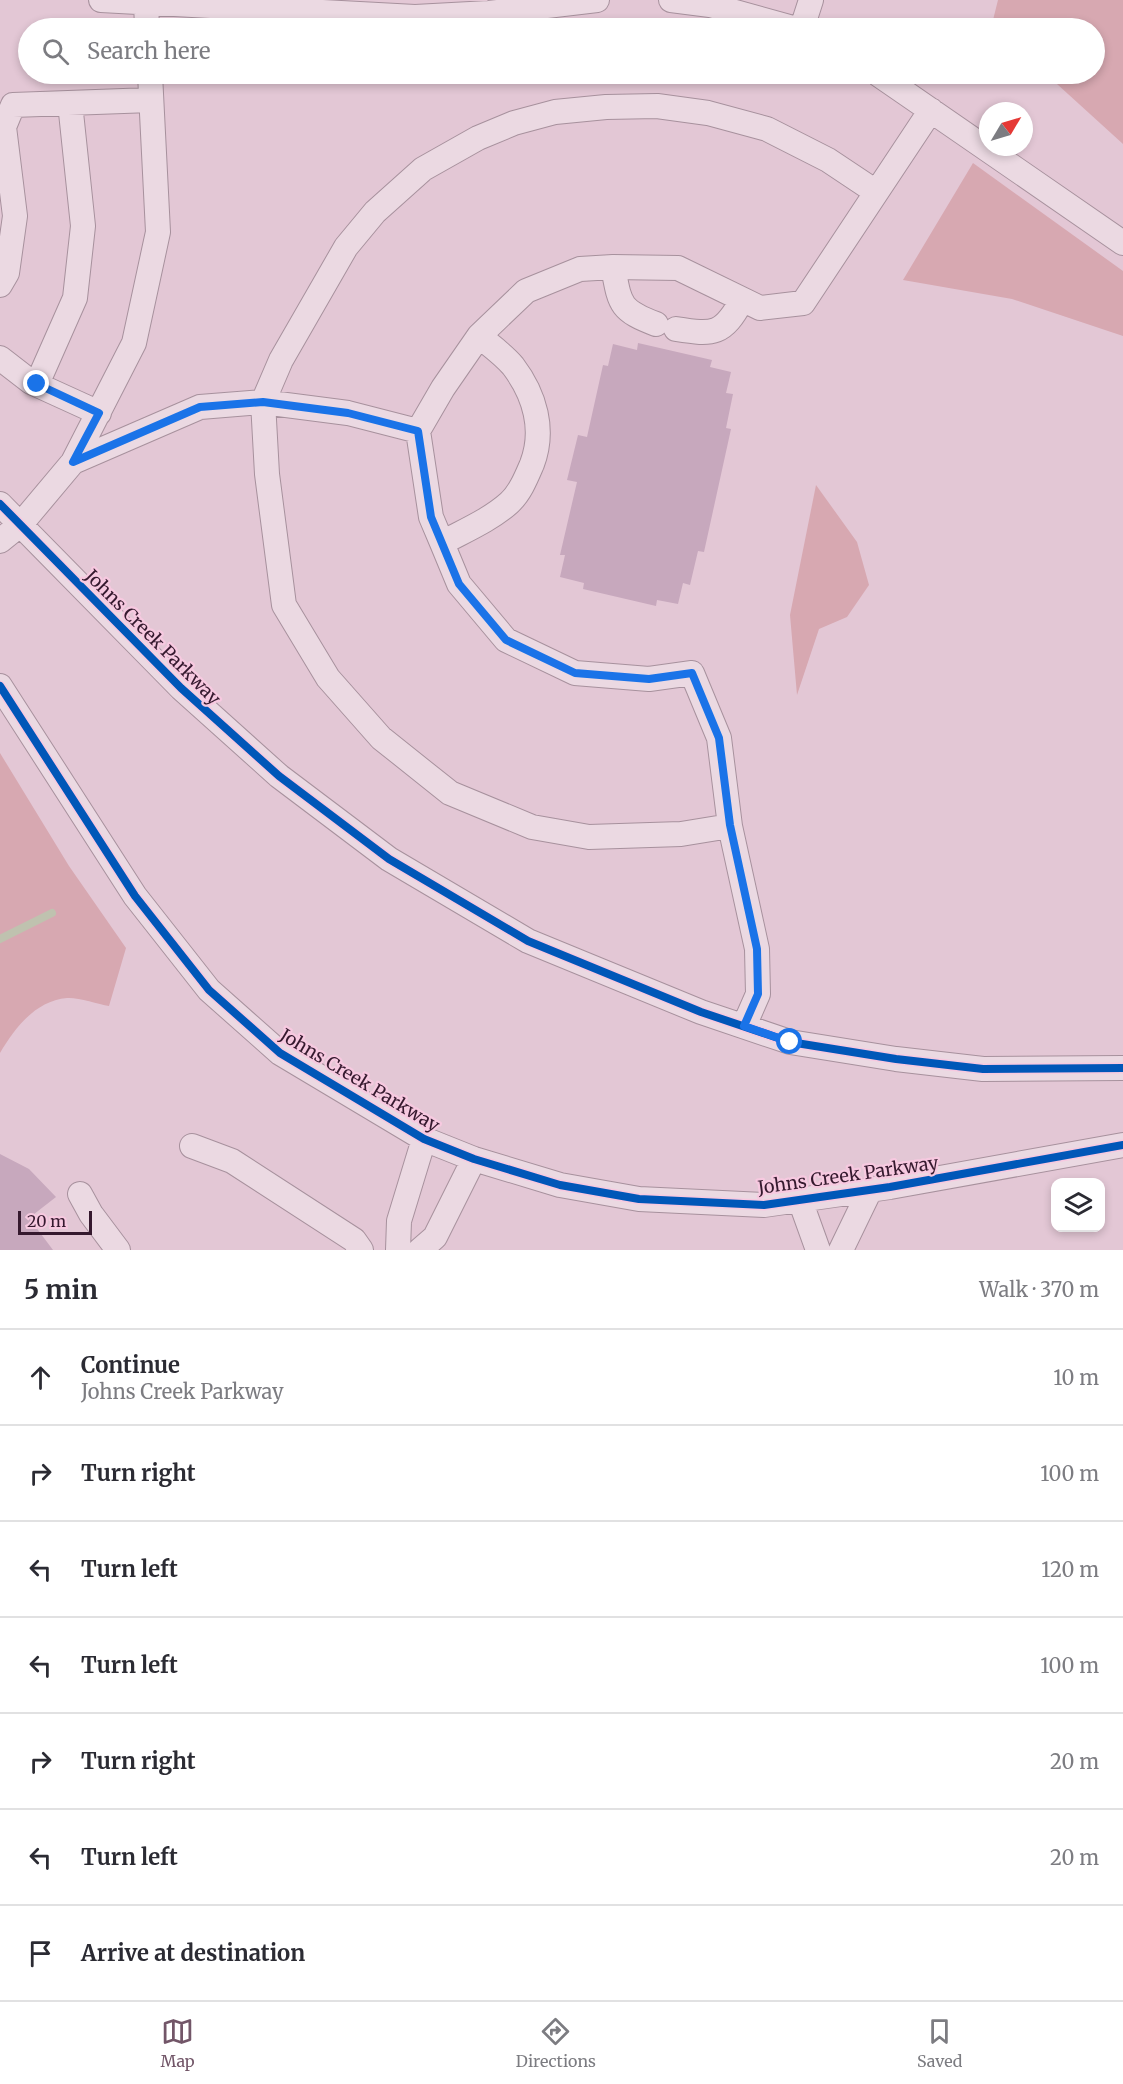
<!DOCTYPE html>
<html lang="en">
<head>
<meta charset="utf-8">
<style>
  :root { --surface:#fff; --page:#f2f2f3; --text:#2b2b33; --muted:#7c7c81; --line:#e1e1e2; --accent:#725668 }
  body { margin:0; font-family:Merriweather,serif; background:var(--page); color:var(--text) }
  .controls { position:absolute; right:18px; bottom:18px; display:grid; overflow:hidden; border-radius:12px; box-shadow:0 3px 9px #0003 }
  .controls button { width:54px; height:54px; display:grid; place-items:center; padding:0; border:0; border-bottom:2px solid var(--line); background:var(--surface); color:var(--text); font:30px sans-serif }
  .compass { position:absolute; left:979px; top:102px; width:54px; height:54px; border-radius:50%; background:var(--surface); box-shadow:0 3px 9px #0003; rotate:52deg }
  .scale { position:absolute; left:18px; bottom:15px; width:74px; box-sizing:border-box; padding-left:6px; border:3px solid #35192e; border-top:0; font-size:16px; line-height:21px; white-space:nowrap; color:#35192e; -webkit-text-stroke:4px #f7c9e0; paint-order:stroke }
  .stop { position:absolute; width:18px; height:18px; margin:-14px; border:4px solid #1a73e8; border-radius:50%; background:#fff }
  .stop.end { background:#1a73e8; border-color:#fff; box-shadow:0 2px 6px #0008 }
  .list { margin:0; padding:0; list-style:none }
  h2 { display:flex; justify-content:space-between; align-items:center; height:78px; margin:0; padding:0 24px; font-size:26px }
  h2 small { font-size:20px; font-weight:400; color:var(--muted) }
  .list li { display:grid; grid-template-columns:39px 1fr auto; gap:18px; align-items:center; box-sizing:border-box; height:96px; padding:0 24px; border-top:2px solid var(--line) }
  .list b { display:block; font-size:22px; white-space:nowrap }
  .list p { margin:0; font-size:20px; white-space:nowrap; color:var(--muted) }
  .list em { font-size:20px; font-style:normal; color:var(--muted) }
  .icon { flex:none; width:33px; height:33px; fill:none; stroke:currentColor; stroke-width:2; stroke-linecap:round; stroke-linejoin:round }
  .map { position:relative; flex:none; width:1123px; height:1250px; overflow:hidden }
  .search { position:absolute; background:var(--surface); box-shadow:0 3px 9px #0003; left:18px; right:18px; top:18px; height:66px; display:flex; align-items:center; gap:15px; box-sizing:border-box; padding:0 21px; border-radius:33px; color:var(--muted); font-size:22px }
  .sheet { height:750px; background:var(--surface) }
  nav { display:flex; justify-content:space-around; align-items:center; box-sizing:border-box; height:84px; border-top:2px solid var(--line); background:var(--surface); font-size:16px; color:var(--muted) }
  nav a { display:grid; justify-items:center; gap:3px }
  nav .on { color:var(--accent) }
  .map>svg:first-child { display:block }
  .green { fill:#d7a8b1 }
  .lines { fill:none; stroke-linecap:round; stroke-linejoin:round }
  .stream { stroke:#bfc2af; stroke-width:8 }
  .building { fill:#c7a8bd }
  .minor-casing { stroke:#a7919d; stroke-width:26 }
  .minor { stroke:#ebd9e2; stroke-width:24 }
  .cycleway-casing { stroke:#f7c9e0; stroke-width:11 }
  .cycleway { stroke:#0057b8; stroke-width:8 }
  .route { stroke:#1a73e8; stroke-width:8 }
  .labels { text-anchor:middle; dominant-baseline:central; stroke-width:4.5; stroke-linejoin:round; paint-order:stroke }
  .street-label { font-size:18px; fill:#35192e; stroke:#f7c9e0 }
</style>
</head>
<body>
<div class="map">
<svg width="1123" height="1250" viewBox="0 0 1123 1250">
  <rect width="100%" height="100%" fill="#e3c7d5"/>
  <path class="green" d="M998 0H1123V144L1046 74H1094V28H997L992 24Z
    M973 163 1123 271V336L1012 299 903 280Z
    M816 485 857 542 869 585 847 617 819 629 797 695 790 615Z
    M0 753 69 866 126 948 109 1006C98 1004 77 997 67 998 35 1001 15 1028 0 1053Z"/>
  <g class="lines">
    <path class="stream" d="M0 939 52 913"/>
  </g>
  <path class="building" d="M638 343 712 360 710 367 731 372 726 393 733 394 726 428 731 429 704 552 698 551 690 585 683 583 678 604 657 600 656 606 583 589 584 583 560 577 565 555H560L577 482 567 480 578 435 587 437 603 365 608 366 613 344 637 350Z
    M0 1154 29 1169 56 1197 29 1218 53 1250H0Z"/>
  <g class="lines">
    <defs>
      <path id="minor" d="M101 0 415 17 489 13 597 0
        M671 0 710 5 793 28
        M146 2 147 28
        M802 28 811 0
        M878 74 1123 243
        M613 267C620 304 619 310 656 324
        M0 285 7 273 15 216 4 127 13 105 151 100
        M676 329C714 335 723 335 742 300
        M0 358 31 382 99 413
        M37 384 75 298 83 226 70 103
        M73 462 134 343 158 232 150 74
        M0 504 181 688 279 776 389 859 528 941 701 1012 790 1042 896 1059 983 1069 1123 1068
        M0 541 21 524 73 462 200 407 263 402 348 413 418 431
        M442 543C464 531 490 520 509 503 520 493 526 478 532 464 545 430 535 395 513 366 504 355 490 345 479 336
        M0 686 135 896 209 990 280 1053 424 1139 474 1159 560 1185 639 1199 764 1205 890 1187 1123 1145
        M730 826 681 834 589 837 532 827 450 793 381 738 328 678 284 605 267 474 263 402 281 360 346 247 375 212 423 169 478 138 514 123 555 112 606 107 657 106 708 113 767 129 828 160 876 192
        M744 1026 758 994 757 949 730 826 719 738 692 673 649 679 575 673 506 640 459 584 442 543 431 517 418 431 443 388 479 336 526 291 580 269 613 267 678 268 760 308 803 303 931 110
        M192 1146 232 1161 354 1240 361 1250
        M80 1194 91 1214 118 1250
        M800 1200 818 1250
        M398 1250 399 1221 424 1139
        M420 1250 435 1237 474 1159
        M841 1250 870 1190"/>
    </defs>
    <use href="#minor" class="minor-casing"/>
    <use href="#minor" class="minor"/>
    <defs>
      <path id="cycleway" d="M0 504 181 688 279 776 389 859 528 941 701 1012 790 1042 896 1059 983 1069 1123 1068
        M0 686 135 896 209 990 280 1053 424 1139 474 1159 560 1185 639 1199 764 1205 890 1187 1123 1145"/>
    </defs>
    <use href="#cycleway" class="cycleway-casing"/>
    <use href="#cycleway" class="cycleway"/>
  </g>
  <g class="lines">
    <path class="route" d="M37 384 99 413 73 462 200 407 263 402 348 413 418 431 431 517 459 584 506 640 575 673 649 679 692 673 719 738 730 825 757 949 758 994 744 1026 790 1042"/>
  </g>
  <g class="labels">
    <g class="street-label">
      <text transform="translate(153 637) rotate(45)">Johns Creek Parkway</text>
      <text transform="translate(360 1080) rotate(31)">Johns Creek Parkway</text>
      <text transform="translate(848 1175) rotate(-8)">Johns Creek Parkway</text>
    </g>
  </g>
</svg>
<div class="controls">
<button><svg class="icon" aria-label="layers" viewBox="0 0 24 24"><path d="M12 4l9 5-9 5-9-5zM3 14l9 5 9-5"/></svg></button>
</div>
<svg class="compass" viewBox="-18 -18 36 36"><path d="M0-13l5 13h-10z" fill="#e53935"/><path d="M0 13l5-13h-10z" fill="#7c7c81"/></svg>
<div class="scale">20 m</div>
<div class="stop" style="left:790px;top:1042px"></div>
<div class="stop end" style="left:37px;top:384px"></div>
<div class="search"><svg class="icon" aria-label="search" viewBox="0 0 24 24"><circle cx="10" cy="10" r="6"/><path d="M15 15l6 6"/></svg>Search here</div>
</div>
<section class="sheet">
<h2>5 min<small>Walk · 370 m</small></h2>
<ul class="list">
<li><svg class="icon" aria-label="ahead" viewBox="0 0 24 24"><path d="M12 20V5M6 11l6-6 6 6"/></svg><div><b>Continue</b><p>Johns Creek Parkway</p></div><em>10 m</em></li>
<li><svg class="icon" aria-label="right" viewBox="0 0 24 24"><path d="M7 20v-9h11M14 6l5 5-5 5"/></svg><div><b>Turn right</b></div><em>100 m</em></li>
<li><svg class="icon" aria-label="left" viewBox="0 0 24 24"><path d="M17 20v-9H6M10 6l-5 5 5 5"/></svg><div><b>Turn left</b></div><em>120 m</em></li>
<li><svg class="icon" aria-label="left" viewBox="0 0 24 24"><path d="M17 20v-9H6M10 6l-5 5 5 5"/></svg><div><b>Turn left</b></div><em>100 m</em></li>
<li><svg class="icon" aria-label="right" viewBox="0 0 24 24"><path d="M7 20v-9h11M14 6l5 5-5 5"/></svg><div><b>Turn right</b></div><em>20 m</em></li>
<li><svg class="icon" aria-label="left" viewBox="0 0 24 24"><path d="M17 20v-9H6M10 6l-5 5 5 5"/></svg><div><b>Turn left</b></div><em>20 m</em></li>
<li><svg class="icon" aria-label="arrive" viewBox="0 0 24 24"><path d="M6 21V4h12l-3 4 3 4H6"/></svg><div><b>Arrive at destination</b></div></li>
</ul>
</section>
<nav>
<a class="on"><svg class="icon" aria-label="map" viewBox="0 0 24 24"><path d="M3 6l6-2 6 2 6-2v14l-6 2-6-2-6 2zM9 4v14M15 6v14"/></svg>Map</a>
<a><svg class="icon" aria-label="directions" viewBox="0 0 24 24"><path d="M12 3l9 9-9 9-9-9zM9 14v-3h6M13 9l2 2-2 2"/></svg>Directions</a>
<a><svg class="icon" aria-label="saved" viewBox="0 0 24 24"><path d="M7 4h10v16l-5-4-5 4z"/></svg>Saved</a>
</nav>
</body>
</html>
